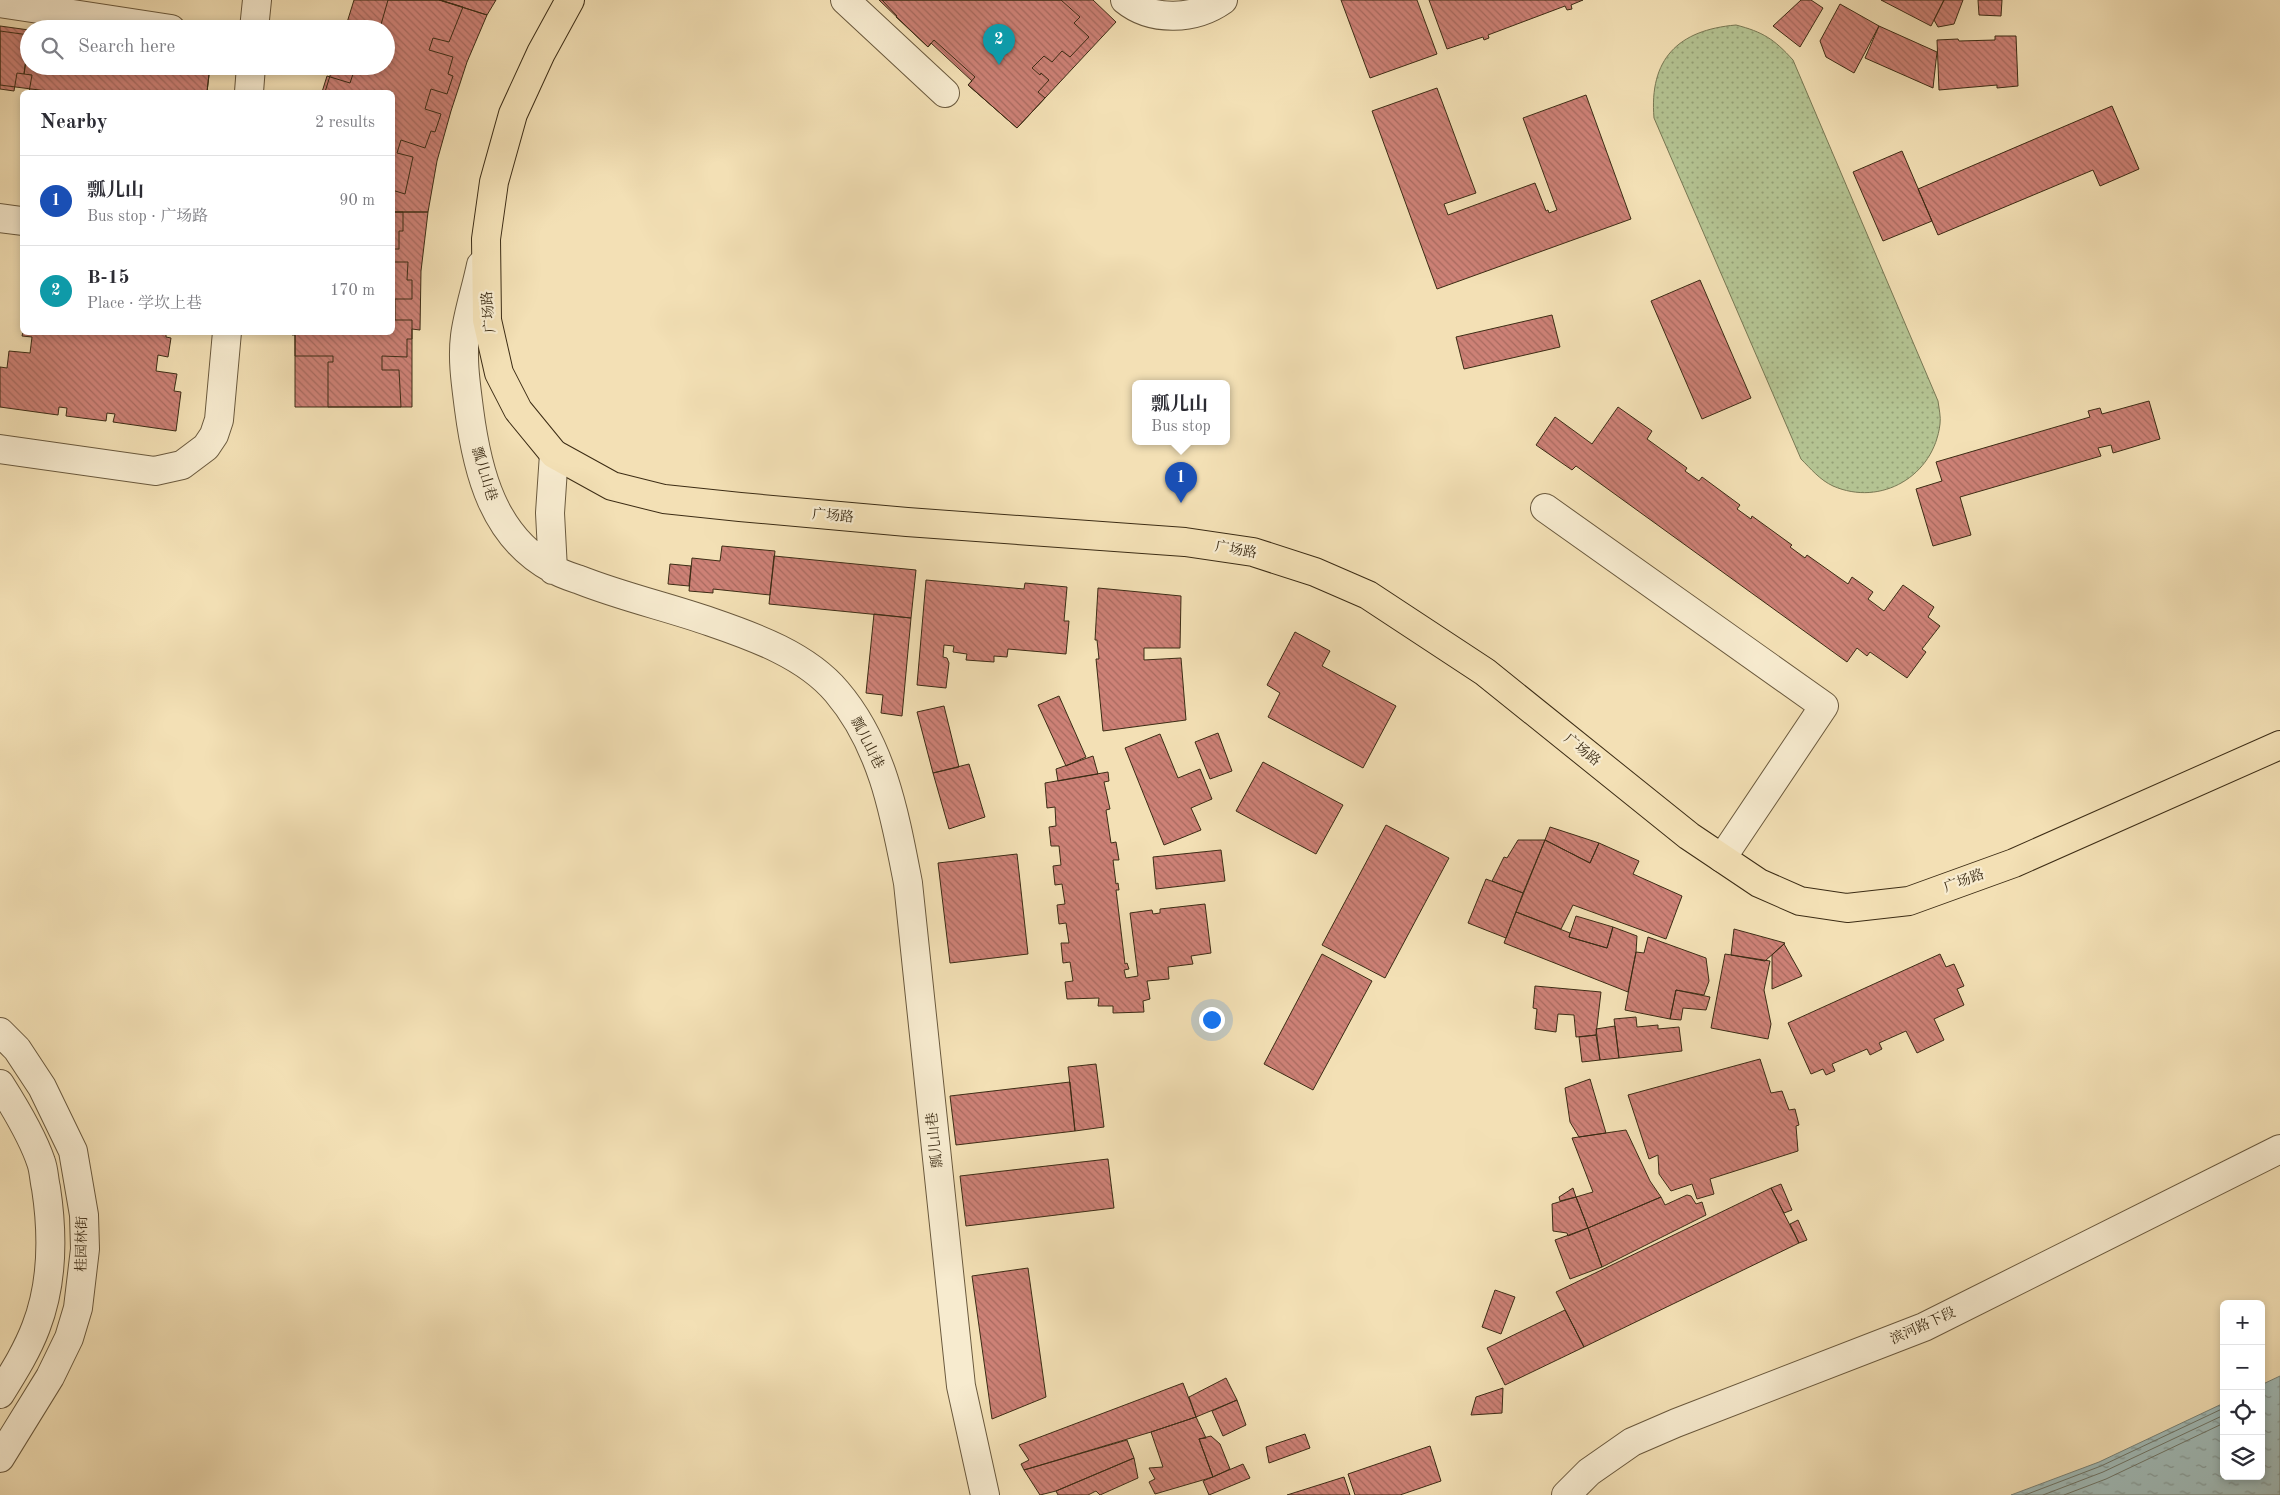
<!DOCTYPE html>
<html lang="en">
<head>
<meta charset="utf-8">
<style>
  :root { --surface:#fff; --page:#f7f7f7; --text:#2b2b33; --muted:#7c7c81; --line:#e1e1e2; --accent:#8f2418 }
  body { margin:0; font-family:"Old Standard TT","Noto Serif SC",serif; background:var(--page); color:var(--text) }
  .controls { position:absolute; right:15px; bottom:15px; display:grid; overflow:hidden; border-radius:8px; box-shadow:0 2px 8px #0003 }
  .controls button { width:45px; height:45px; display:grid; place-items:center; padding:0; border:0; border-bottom:1px solid var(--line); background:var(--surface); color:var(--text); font:25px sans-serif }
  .you { position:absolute; left:1211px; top:1019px; width:18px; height:18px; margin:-12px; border:4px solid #fff; border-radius:50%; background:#1a73e8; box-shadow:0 0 0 8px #1a73e833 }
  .badge { display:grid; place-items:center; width:32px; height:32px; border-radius:50%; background:var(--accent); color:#fff; font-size:16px; font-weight:700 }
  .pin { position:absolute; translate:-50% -41px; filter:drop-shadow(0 1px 2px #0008) }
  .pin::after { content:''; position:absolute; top:26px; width:18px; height:15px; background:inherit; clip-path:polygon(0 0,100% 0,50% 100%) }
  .popup { position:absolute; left:1132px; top:380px; width:98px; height:65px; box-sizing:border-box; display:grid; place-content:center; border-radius:8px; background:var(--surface); filter:drop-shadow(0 1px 4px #0005); font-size:16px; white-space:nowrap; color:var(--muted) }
  .popup b { font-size:19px; color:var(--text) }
  .popup::after { content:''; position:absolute; left:50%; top:100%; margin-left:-10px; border:10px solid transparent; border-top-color:var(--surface) }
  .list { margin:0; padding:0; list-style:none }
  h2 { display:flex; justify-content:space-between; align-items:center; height:65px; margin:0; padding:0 20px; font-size:21px }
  h2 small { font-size:16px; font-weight:400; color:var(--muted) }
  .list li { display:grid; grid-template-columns:32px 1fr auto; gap:15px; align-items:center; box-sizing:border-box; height:90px; padding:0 20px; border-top:1px solid var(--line) }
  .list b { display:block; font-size:19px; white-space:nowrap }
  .list p { margin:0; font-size:16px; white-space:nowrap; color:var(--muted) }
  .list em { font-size:16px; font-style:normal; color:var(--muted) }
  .icon { flex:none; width:28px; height:28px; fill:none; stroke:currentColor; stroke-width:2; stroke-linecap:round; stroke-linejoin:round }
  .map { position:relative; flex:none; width:2280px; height:1495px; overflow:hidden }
  .search { position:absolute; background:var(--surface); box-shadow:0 2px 8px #0003; left:20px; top:20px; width:375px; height:55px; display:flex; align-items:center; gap:12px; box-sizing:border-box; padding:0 18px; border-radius:28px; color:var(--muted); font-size:19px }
  .panel { position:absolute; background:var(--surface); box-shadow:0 2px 8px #0003; left:20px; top:90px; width:375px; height:245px; border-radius:8px }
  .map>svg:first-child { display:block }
  .park { fill:url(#park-dots); stroke:#787854 }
  .water { fill:url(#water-ripples); stroke:#788277 }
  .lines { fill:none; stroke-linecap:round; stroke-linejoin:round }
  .shore { stroke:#6e7466; stroke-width:1 }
  .building { fill:url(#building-back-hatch); stroke:#3c2c15 }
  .minor-casing { stroke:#6a593d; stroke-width:30 }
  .major-casing { stroke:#3c2c15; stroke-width:30 }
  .minor { stroke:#f7ebcf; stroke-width:28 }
  .major { stroke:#f3e0b5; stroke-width:28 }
  .labels { text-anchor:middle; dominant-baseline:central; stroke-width:4.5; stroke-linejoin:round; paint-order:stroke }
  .street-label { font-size:14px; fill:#3c2c15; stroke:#f7ebcf }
</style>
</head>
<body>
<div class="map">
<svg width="2280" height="1495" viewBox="0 0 2280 1495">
  <defs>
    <pattern id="park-dots" width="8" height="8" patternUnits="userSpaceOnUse" patternTransform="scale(1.25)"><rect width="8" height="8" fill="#b4c392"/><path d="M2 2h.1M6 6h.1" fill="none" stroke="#949f76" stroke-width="1.8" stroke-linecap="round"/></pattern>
    <pattern id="water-ripples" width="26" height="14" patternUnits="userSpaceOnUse" patternTransform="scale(1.25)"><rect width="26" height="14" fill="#a0bbb8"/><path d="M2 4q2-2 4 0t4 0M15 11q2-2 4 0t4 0" fill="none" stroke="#849894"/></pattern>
    <pattern id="building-back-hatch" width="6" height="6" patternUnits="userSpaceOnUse" patternTransform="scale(1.25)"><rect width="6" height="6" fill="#cd8176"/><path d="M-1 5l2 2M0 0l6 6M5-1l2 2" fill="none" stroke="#a86a60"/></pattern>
  </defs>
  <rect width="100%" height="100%" fill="#f3e0b5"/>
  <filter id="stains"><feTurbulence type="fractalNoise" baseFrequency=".004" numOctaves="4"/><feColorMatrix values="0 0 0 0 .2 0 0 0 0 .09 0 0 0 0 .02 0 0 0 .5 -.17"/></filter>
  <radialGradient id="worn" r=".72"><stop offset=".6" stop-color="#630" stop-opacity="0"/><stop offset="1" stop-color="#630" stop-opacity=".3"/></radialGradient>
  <path class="park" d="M1736 25C1763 32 1774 39 1793 60L1938 401C1939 409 1941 417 1940 424 1934 476 1881 507 1833 486 1820 480 1811 469 1801 459L1654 118C1649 59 1678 30 1736 25Z"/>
  <path class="water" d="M2280 1376V1495H2011L2099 1462 2224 1403V1476H2261V1385Z"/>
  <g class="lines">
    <path class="shore" d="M2025 1495 2101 1466 2224 1408
      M2043 1495 2103 1472 2224 1415
      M2064 1495 2106 1479 2224 1423"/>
  </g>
  <path class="building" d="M354 0H440L487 15 467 62 451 111 437 161 428 212H392V92H325L333 66H386V29H345Z
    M388 0H440L463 7 449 42 433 38 429 50 453 57 448 74 453 76 447 94 431 89 425 109 441 114 435 132 431 131 425 148 401 140 397 153 413 157 405 194 392 190V92H322L327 76 350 83 355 68 349 66H386V29L380 28Z
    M439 0H496L487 15Z
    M879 0H1093L1116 22 1017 128 968 85 972 81 931 43 928 47Z
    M882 0H1061L1080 17 1074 23 1089 37 1070 57 1062 51 1052 62 1044 56 1032 68 1040 75 1041 73 1049 80 1038 92 1045 98 1017 128 968 85 975 77 934 40 928 47 896 17 897 16Z
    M1341 0H1417L1437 54 1370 78Z
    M1429 0H1583L1571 5 1572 9 1567 10 1565 6 1488 35 1489 38 1484 40 1483 37 1447 49Z
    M1801 0H1811L1823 8 1800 47 1773 26Z
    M1881 0H1944L1931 26Z
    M1944 0H1963L1954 24 1938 27 1934 20Z
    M1978 0H2002L2001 16 1979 15Z
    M1840 4 1879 26 1854 73 1826 57 1820 41Z
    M346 24 361 29H345Z
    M0 26 29 30V66H210L207 92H55L0 85Z
    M1879 26 1937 52 1933 88 1865 58Z
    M0 31 29 35 24 74 17 73 14 91 0 89Z
    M1995 36H2016L2018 86 1997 88V85L1939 90 1937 40 1958 39 1959 41 1995 40Z
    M29 40V66H210L207 92H29L32 75 24 74Z
    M1437 88 1476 193 1444 204 1448 215 1535 183 1546 211 1548 210 1549 213 1557 210 1523 118 1586 95 1631 219 1437 289 1372 111Z
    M2112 106 2139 169 2100 186 2093 170 1938 235 1918 189Z
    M1902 151 1932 221 1883 241 1853 172Z
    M392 212H428L421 271 420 330 412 329V407H295V332H392Z
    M392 212H403V231H399V249H392Z
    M392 262H408L407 280H412V299H395V320H412V339H407V357L382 356V370H399L401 407H328V362H333V356H295V335H292V332H392Z
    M1700 280 1751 398 1702 419 1651 301Z
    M1552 315 1560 347 1464 369 1456 337Z
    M23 332H166V337L171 338 168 357 158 355 156 371 177 374 174 391 181 392 176 431 113 422 115 414 107 413 106 421 66 416 67 408 59 407 58 415 0 407V367L7 368 9 351 30 353 32 337 22 336Z
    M2149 401 2160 439 2113 453 2111 445 2098 448 2101 456 1960 497 1971 535 1933 546 1916 489 1942 481 1936 462 2090 417 2088 411 2100 408 2102 414Z
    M1618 407 1652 431 1647 439 1687 468 1685 471 1699 481 1702 477 1740 505 1737 509 1751 519 1752 516 1792 545 1790 547 1805 558 1807 555 1848 584 1852 577 1873 592 1868 599 1884 611 1903 585 1934 607 1928 617 1940 626 1922 649 1926 652 1907 678 1870 652 1867 656 1857 648 1847 662 1576 466 1572 470 1536 445 1555 417 1592 444Z
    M722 546 775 551 770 595 713 589V593L689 591 692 558 720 561Z
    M774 556 916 570 911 618 769 604Z
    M670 564 691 566 689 586 668 584Z
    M926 580 1024 589 1025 583 1067 587 1064 621H1069L1066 654 1008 649 1007 657 994 656V662L966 660 967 654 953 652 954 646 944 645 943 657 947 658 949 663 946 688 917 685Z
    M1098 588 1181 596 1180 648H1144V660L1181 658 1186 720 1103 731 1096 659H1099L1097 640H1095Z
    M874 614 911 618 902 716 881 713 883 695 866 693Z
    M1295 632 1330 651 1322 666 1396 706 1363 768 1268 717 1280 693 1267 685Z
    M1059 696 1086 757 1066 766 1038 705Z
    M944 706 959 767 933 773 917 712Z
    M1218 733 1232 771 1210 779 1195 742Z
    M1160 734 1178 778 1200 769 1212 799 1191 808 1201 830 1164 845 1125 748Z
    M1093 756 1098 774 1058 781 1056 769Z
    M1263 762 1343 805 1316 854 1236 811Z
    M969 764 985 817 949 829 933 773Z
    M1108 772 1109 781 1104 782 1110 809 1106 810 1111 843 1116 842 1119 860H1113L1116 884 1118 883 1119 890H1116L1117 898 1125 964 1127 963 1129 969 1124 970 1126 978 1138 976 1130 913 1152 910 1153 914 1160 913V909L1205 904 1211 953 1191 956 1193 964 1168 967 1169 979 1147 981 1150 999 1143 1001 1144 1012 1113 1013V1006H1098L1099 998 1067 999 1065 982 1073 981 1070 962 1063 963 1061 943H1069L1066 923 1059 924 1057 905 1065 904 1062 884 1055 885 1053 866 1061 865 1059 846H1051L1049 827 1056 826 1055 807 1047 808 1045 783Z
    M1386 825 1449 858 1385 978 1322 945Z
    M1550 827 1599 843 1590 863 1545 840Z
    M1518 840H1545L1523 893 1492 881 1504 857 1507 858Z
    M1545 840 1590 863 1599 843 1639 861 1633 874 1682 896 1666 939 1573 905 1561 929 1516 912Z
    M1221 850 1225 881 1156 889 1153 857Z
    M1017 854 1028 954 950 963 938 863Z
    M1486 879 1523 893 1506 938 1468 923Z
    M1516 912 1570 933 1569 937 1607 948 1613 927 1637 936 1636 952 1628 992 1504 943Z
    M1576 916 1613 927 1607 948 1569 937Z
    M1734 929 1785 943 1765 961 1731 955Z
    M1648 937 1706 958 1709 981 1704 995 1676 990 1670 1019 1625 1010 1636 952 1644 953Z
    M1784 944 1802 976 1772 989V955Z
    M1322 954 1372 981 1313 1090 1264 1064Z
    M1725 954 1770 961 1764 990 1771 1024 1768 1039 1711 1028Z
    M1940 954 1946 967 1954 964 1964 986 1957 989 1964 1005 1934 1019 1944 1040 1917 1053 1906 1031 1879 1043 1882 1049 1870 1055 1867 1049 1832 1064 1835 1071 1826 1075 1823 1069 1811 1074 1788 1023Z
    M1535 986 1601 992 1596 1035 1576 1037 1574 1015 1558 1014 1556 1032 1535 1029 1537 1009 1533 1008Z
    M1676 990 1710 997 1706 1010 1683 1008 1681 1020 1670 1019Z
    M1636 1017 1637 1027 1658 1025V1029L1679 1027 1682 1051 1619 1058 1614 1019Z
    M1615 1026 1619 1058 1600 1060 1596 1029Z
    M1596 1035 1600 1060 1582 1062 1579 1037Z
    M1760 1059 1771 1093 1782 1091 1789 1110 1795 1109 1799 1125 1796 1126 1798 1151 1710 1179 1714 1194 1697 1199 1692 1184 1671 1191 1659 1174 1658 1155 1649 1159 1628 1095Z
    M1096 1064 1104 1127 1075 1131 1068 1067Z
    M1590 1079 1606 1133 1579 1137 1570 1122 1565 1088Z
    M1070 1082 1075 1131 956 1145 950 1096Z
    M1626 1130 1650 1181 1661 1197 1588 1228 1576 1197 1593 1192 1572 1138Z
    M1108 1159 1114 1208 966 1226 960 1176Z
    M1781 1184 1792 1210 1784 1213 1771 1188Z
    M1573 1188 1576 1197 1560 1201 1559 1197Z
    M1771 1188 1799 1243 1584 1347 1556 1292Z
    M1687 1195 1691 1196 1696 1204 1702 1202 1706 1215 1602 1267 1588 1228 1661 1197 1665 1205Z
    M1576 1197 1588 1228 1568 1236 1567 1233 1553 1231 1552 1204Z
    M1798 1220 1807 1240 1799 1243 1790 1224Z
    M1588 1228 1602 1267 1570 1279 1555 1240Z
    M1028 1268 1046 1397 992 1419 972 1276Z
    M1495 1290 1515 1297 1501 1334 1482 1327Z
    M1565 1310 1584 1347 1505 1385 1487 1348Z
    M1226 1378 1237 1400 1196 1417 1189 1397Z
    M1183 1383 1196 1417 1151 1432 1024 1470 1021 1464 1029 1460 1019 1445Z
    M1503 1388 1502 1413 1471 1415 1476 1397Z
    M1237 1400 1246 1425 1223 1436 1212 1411Z
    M1196 1417 1206 1438 1199 1439 1213 1477 1155 1494 1149 1482 1155 1479 1149 1468 1163 1467 1151 1432Z
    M1305 1434 1310 1448 1269 1463 1266 1447Z
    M1211 1436 1220 1444 1230 1469 1213 1477 1199 1439Z
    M1127 1440 1134 1458 1056 1491 1040 1495 1024 1470Z
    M1430 1446 1441 1481 1400 1495H1355L1348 1474Z
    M1134 1458 1138 1478 1100 1495 1096 1491 1088 1495H1058L1056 1491Z
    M1243 1464 1250 1478 1209 1495 1203 1481Z
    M1344 1477 1350 1495H1287Z"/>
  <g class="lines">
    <defs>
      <path id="minor" d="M845 0 945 93
        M1125 0C1152 22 1195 20 1223 0
        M0 3 171 29
        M254 29 257 0
        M249 92 251 66
        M0 218 22 221
        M481 265C476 289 468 313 465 336 462 360 466 385 469 409 477 471 493 537 553 569 561 574 571 577 580 580 623 597 668 607 711 622 755 637 807 656 837 692 883 746 895 816 908 883L961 1386 985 1495
        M0 449 155 471 182 465 206 447 214 435 219 420 227 332
        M1545 508 1824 706 1722 858
        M553 570 550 513 554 454
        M0 1032 17 1049 42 1087 73 1151 84 1215 85 1249 78 1308 69 1338 50 1377 0 1458
        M0 1084C14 1106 33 1138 41 1162 44 1170 44 1180 46 1188 53 1234 53 1283 36 1327 27 1351 13 1373 0 1394
        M1566 1495 1589 1472 1632 1442 1676 1423 1924 1327 2280 1149"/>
      <path id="major" d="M570 0 541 53 513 114 494 182 486 239 487 320 499 373 518 410 554 454 612 486 664 499 740 507 907 522 1185 542 1253 552 1315 572 1368 595 1485 672 1689 836 1759 883 1800 901 1847 908 1909 901 2014 863 2280 745"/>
    </defs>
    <use href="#minor" class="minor-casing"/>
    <use href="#major" class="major-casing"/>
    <use href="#minor" class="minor"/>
    <use href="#major" class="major"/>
  </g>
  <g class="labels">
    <g class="street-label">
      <text transform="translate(489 312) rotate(-95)">广场路</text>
      <text transform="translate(484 474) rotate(73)">瓢儿山巷</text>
      <text transform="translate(833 516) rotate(5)">广场路</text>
      <text transform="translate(1236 550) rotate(10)">广场路</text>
      <text transform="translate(867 743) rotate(63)">瓢儿山巷</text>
      <text transform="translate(1582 750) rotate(39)">广场路</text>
      <text transform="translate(1964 881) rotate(-20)">广场路</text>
      <text transform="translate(935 1140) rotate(-96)">瓢儿山巷</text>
      <text transform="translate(82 1244) rotate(-89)">桂园林街</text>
      <text transform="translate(1923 1326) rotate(-24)">滨河路下段</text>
    </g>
  </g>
  <rect width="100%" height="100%" filter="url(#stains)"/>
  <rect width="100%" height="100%" fill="url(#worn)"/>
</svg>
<div class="controls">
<button>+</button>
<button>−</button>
<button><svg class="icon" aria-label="locate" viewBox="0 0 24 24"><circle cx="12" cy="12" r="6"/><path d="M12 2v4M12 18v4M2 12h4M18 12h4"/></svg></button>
<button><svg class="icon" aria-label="layers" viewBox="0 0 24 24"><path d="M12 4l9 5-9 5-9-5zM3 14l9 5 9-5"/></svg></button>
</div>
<div class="you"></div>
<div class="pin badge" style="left:1181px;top:503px;background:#1a4fb4">1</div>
<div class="popup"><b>瓢儿山</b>Bus stop</div>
<div class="pin badge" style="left:999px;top:65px;background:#0f9aa8">2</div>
<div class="search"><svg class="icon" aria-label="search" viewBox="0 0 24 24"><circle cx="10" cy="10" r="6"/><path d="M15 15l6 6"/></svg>Search here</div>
<section class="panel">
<h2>Nearby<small>2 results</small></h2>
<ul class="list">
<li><span class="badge" style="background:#1a4fb4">1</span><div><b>瓢儿山</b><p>Bus stop · 广场路</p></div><em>90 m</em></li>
<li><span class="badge" style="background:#0f9aa8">2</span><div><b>B-15</b><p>Place · 学坎上巷</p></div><em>170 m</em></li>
</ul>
</section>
</div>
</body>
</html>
